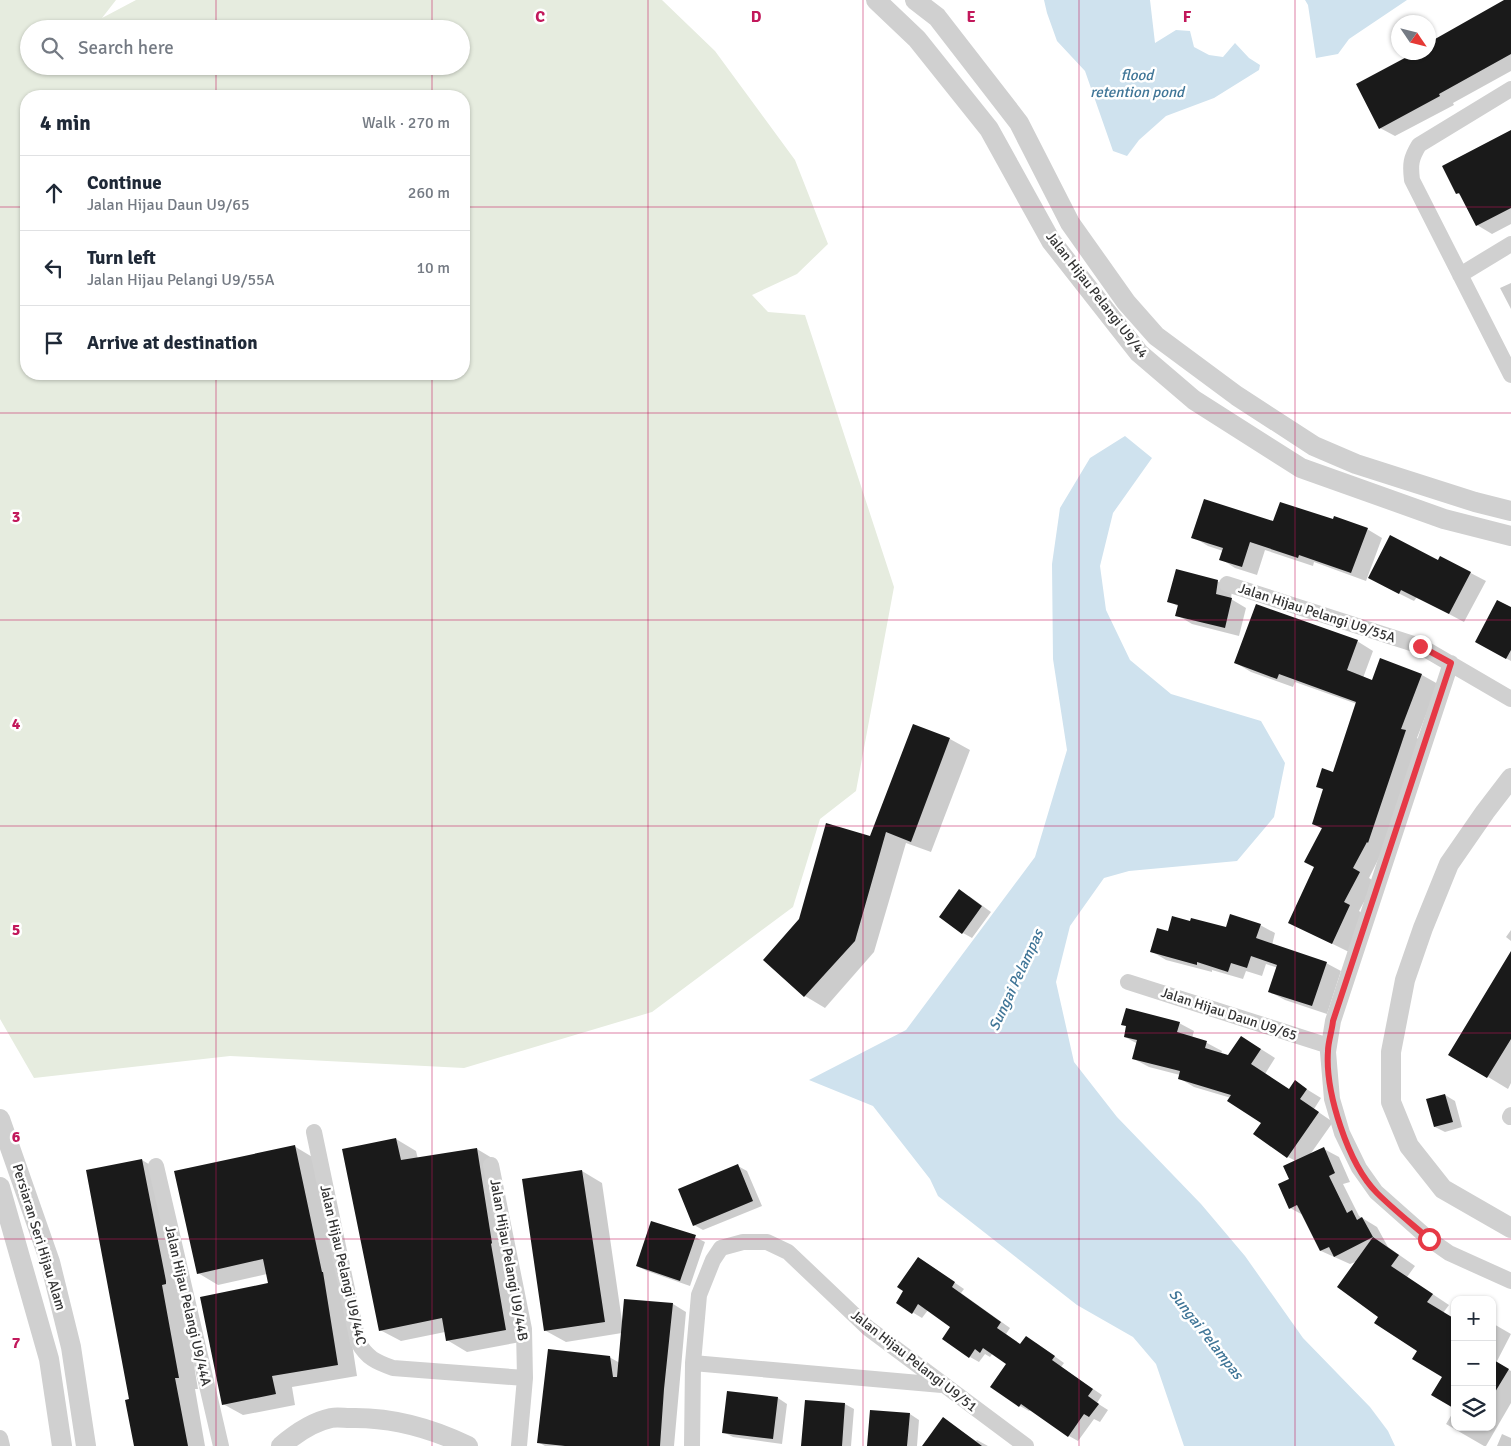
<!DOCTYPE html>
<html lang="en">
<head>
<meta charset="utf-8">
<style>
  :root { --surface:#fff; --page:#f6f6f7; --text:#1f2937; --muted:#747a83; --line:#e0e1e3 }
  body { margin:0; font-family:Signika,sans-serif; background:var(--page); color:var(--text) }
  .controls { position:absolute; right:15px; bottom:15px; display:grid; overflow:hidden; border-radius:10px; box-shadow:0 1px 4px #0004 }
  .controls button { width:45px; height:45px; display:grid; place-items:center; padding:0; border:0; border-bottom:1px solid var(--line); background:var(--surface); color:var(--text); font:25px sans-serif }
  .compass { position:absolute; left:1391px; top:15px; width:45px; height:45px; border-radius:50%; background:var(--surface); box-shadow:0 1px 4px #0004; rotate:125deg }
  .stop { position:absolute; width:15px; height:15px; margin:-11px; border:4px solid #e63946; border-radius:50%; background:#fff }
  .stop.end { background:#e63946; border-color:#fff; box-shadow:0 1px 5px #0008 }
  .list { margin:0; padding:0; list-style:none }
  h2 { display:flex; justify-content:space-between; align-items:center; height:65px; margin:0; padding:0 20px; font-size:21px }
  h2 small { font-size:16px; font-weight:400; color:var(--muted) }
  .list li { display:grid; grid-template-columns:32px 1fr auto; gap:15px; align-items:center; box-sizing:border-box; height:75px; padding:0 20px; border-top:1px solid var(--line) }
  .list b { display:block; font-size:19px; white-space:nowrap }
  .list p { margin:0; font-size:16px; white-space:nowrap; color:var(--muted) }
  .list em { font-size:16px; font-style:normal; color:var(--muted) }
  .icon { flex:none; width:28px; height:28px; fill:none; stroke:currentColor; stroke-width:2; stroke-linecap:round; stroke-linejoin:round }
  .map { position:relative; flex:none; width:1511px; height:1446px; overflow:hidden }
  .search { position:absolute; background:var(--surface); box-shadow:0 1px 4px #0004; left:20px; top:20px; width:450px; height:55px; display:flex; align-items:center; gap:12px; box-sizing:border-box; padding:0 18px; border-radius:28px; color:var(--muted); font-size:19px }
  .panel { position:absolute; background:var(--surface); box-shadow:0 1px 4px #0004; left:20px; top:90px; width:450px; height:290px; border-radius:20px }
  .map>svg:first-child { display:block }
  .green { fill:#e6ecdf; fill-rule:evenodd }
  .water { fill:#cfe2ee }
  .shadow { fill:#0003 }
  .building { fill:#1a1a1a }
  .lines { fill:none; stroke-linecap:round; stroke-linejoin:round }
  .minor { stroke:#d0d0d0; stroke-width:16 }
  .tertiary { stroke:#d0d0d0; stroke-width:20 }
  .route { stroke:#e63946; stroke-width:6 }
  .grid { fill:none; stroke:#c2185b; stroke-width:1; stroke-opacity:0.55 }
  .labels { text-anchor:middle; dominant-baseline:central; stroke-width:5; stroke-linejoin:round; paint-order:stroke }
  .street-label { font-size:14px; fill:#333; stroke:#fff }
  .water-label { font-size:15px; font-style:italic; fill:#3f7597; stroke:#fff }
  .grid-label { font-size:16px; text-anchor:middle; font-weight:bold; fill:#c2185b; stroke:#fff; stroke-width:5; stroke-linejoin:round; paint-order:stroke }
</style>
</head>
<body>
<div class="map">
<svg width="1511" height="1446" viewBox="0 0 1511 1446">
  <rect width="100%" height="100%" fill="#fff"/>
  <path class="green" d="M0 0H116L102 18 136 0H662L715 51 795 160 828 244 797 274 752 295 768 312 805 315 894 587 856 791 820 819 793 907 652 1012 464 1068 230 1056 34 1078 0 1019ZM29 29H461V66H29ZM26 96H464V374H26Z"/>
  <path class="water" d="M1044 0H1150L1155 43 1176 30 1190 31 1194 47 1209 55 1223 57 1235 43 1249 58 1260 65 1259 70 1214 98 1166 116 1139 140 1127 156 1113 151 1085 71 1057 41 1047 13Z
    M1305 0H1407L1349 39 1338 54 1316 58 1308 5Z
    M1125 436 1152 458 1113 513 1100 566 1106 610 1130 660 1171 694 1261 721 1285 763 1274 817 1237 861 1129 871 1104 878 1070 926 1056 982 1074 1062 1117 1117 1201 1204 1245 1256 1303 1338 1370 1407 1388 1431 1395 1446H1184L1156 1364 1133 1337 1077 1305 938 1196 930 1179 873 1106 809 1080 906 1030 1035 857 1067 750 1053 659 1052 564 1060 508 1090 458Z"/>
  <path class="shadow" d="M1507 0H1511V71L1453 103 1454 105 1395 136 1380 128 1428 52Z
    M1511 131V224L1492 234 1477 225 1462 196 1457 193Z
    M1511 283V309L1500 288Z
    M1274 523 1367 529 1382 538 1366 581 1314 562 1313 566 1265 550 1257 575 1235 568 1221 559 1223 551 1208 546 1193 537Z
    M1440 557 1486 581 1464 622 1417 597 1414 601 1384 586 1438 562Z
    M1217 581 1232 590 1231 599 1246 608 1239 636 1192 624 1177 615 1179 607 1169 601Z
    M1511 609V661L1491 650Z
    M1357 641 1373 651 1363 678 1373 682 1381 660 1422 675 1438 684 1417 738 1421 741 1383 850 1369 878 1375 882 1359 911 1365 915 1349 952 1290 923 1316 867 1323 829 1313 824 1324 790 1317 786 1334 773 1357 704 1295 682 1293 687 1251 672 1236 663Z
    M950 739 970 750 931 852 906 843 874 952 825 1008 805 996 764 960 871 837Z
    M969 896 991 912 972 938 963 933Z
    M1260 925 1275 933 1272 945 1326 963 1341 971 1327 1014 1285 1000 1270 992 1278 968 1266 964 1262 976 1246 971 1243 979 1212 970V972L1166 960 1151 951 1168 932 1227 929Z
    M1511 930V941L1506 937Z
    M1511 953V1083L1508 1089 1450 1054Z
    M1179 1023 1194 1031 1192 1038 1207 1043 1222 1051 1221 1054 1229 1056 1256 1046 1275 1058 1265 1074 1290 1090 1295 1082 1321 1098 1314 1109 1333 1122 1309 1156 1324 1149 1339 1157 1350 1182 1343 1184 1359 1216 1377 1227 1388 1247 1415 1266 1407 1277 1449 1305 1443 1313 1444 1377 1418 1351 1380 1317 1358 1261 1350 1264 1321 1251 1303 1215 1290 1208 1291 1180 1296 1161 1288 1157 1263 1122 1231 1098 1194 1087 1179 1078 1180 1075 1149 1067 1134 1059 1138 1044 1125 1037Z
    M1445 1095 1455 1101 1462 1127 1445 1132 1435 1127Z
    M396 1139 416 1151 418 1159 477 1149 497 1161 526 1341 467 1352 447 1340 445 1332 401 1341 380 1330Z
    M294 1146 314 1158 343 1285 357 1376 292 1387 295 1405 243 1415 223 1404 269 1284 267 1274 218 1285 198 1273Z
    M142 1160 162 1172 198 1389H195L205 1446H135L130 1400Z
    M738 1166 747 1171 762 1206 703 1230 694 1225Z
    M582 1171 602 1183 622 1321 673 1304 686 1312 674 1446H545L538 1442 609 1357 620 1363 622 1333 566 1342 546 1331Z
    M695 1237 705 1242 690 1286 647 1271 637 1266Z
    M919 1258 964 1289 961 1293 1010 1328 1006 1334 1021 1345 1036 1343 1064 1363 1061 1367 1102 1395 1097 1403 1108 1410 1100 1422 1094 1419 1078 1441 1069 1436 1031 1410 1029 1411 1020 1406 1008 1364 993 1353 990 1357 985 1354 979 1362 970 1357 952 1327 928 1310 922 1318 912 1312 905 1291Z
    M1492 1323 1511 1334 1496 1363 1511 1371V1403L1486 1446H1484L1446 1424 1455 1409V1427H1492Z
    M778 1398 787 1404 782 1444 733 1437 723 1432Z
    M845 1404 854 1409 851 1446H804Z
    M910 1414 919 1420 917 1446H868Z
    M943 1419 976 1441 977 1440 988 1446H923Z
    M1502 1434 1511 1438V1446H1497Z"/>
  <path class="building" d="M1504 0H1511V54L1439 94 1440 96 1379 129 1356 84 1416 52H1428V43Z
    M1511 130V208L1476 226 1459 193 1456 194 1442 166Z
    M1204 499 1273 521 1280 502 1333 519 1334 516 1368 528 1351 573 1299 555 1298 558 1250 542 1242 567 1219 560 1223 548 1191 538Z
    M1390 535 1438 560 1440 556 1471 572 1449 614 1401 590 1399 594 1368 578Z
    M1176 569 1218 580 1216 594 1232 598 1225 628 1175 616 1178 605 1167 602Z
    M1497 600 1511 607V650L1506 659 1475 642Z
    M1256 604 1358 640 1347 670 1372 680 1380 658 1422 674 1401 729 1406 730 1368 843 1367 842 1353 868 1360 872 1344 902 1350 905 1332 944 1288 923 1314 867 1304 862 1322 828 1312 824 1323 789 1316 787 1322 768 1333 772 1356 702 1279 674 1277 679 1234 663Z
    M913 724 950 738 911 842 886 832 855 941 804 997 763 960 799 919 826 823 870 836Z
    M959 889 982 906 962 934 939 917Z
    M1230 914 1261 924 1256 938 1327 962 1312 1006 1268 992 1277 965 1251 956 1247 968 1231 963 1228 972 1197 962V965L1150 952 1157 928 1168 931 1172 916 1190 921 1191 918 1226 927Z
    M1511 951V1039L1487 1078 1448 1055Z
    M1126 1008 1180 1022 1177 1032 1207 1041 1205 1048 1228 1055 1241 1036 1261 1049 1251 1064 1289 1089 1295 1080 1307 1089 1300 1099 1319 1112 1287 1158 1253 1134 1261 1123 1227 1101 1231 1095 1178 1079 1180 1071 1132 1059 1137 1040 1124 1037 1126 1026 1121 1025Z
    M1445 1094 1453 1122 1434 1127 1426 1099Z
    M396 1138 401 1160 477 1148 492 1243 491 1244 506 1330 446 1341 442 1318 379 1331 342 1149Z
    M295 1145 322 1272H323L338 1365 272 1376 276 1394 222 1405 200 1297 268 1283 263 1259 197 1274 174 1171Z
    M1324 1147 1335 1173 1329 1176 1347 1213 1352 1210 1357 1220 1362 1217 1373 1237 1334 1257 1329 1247 1320 1251 1297 1205 1289 1209 1278 1184 1289 1179 1283 1166Z
    M142 1159 166 1281V1284L162 1285 179 1378H175L188 1446H134L125 1400 129 1399 86 1170Z
    M738 1164 753 1201 693 1226 678 1189Z
    M582 1170 605 1322 544 1331 522 1179Z
    M651 1221 696 1235 680 1281 636 1266Z
    M1373 1237 1399 1255 1391 1266 1433 1294 1427 1302 1455 1319V1409L1431 1395 1442 1377 1412 1359 1417 1351 1374 1323 1378 1317 1337 1287Z
    M918 1257 955 1282 952 1287 1001 1322 997 1328 1020 1344 1026 1336 1055 1356 1052 1360 1093 1389 1088 1396 1099 1404 1089 1417 1084 1414 1068 1437 1021 1404 1019 1407 990 1387 1006 1364 983 1348 980 1353 975 1349 969 1358 942 1339 950 1327 918 1304 912 1314 896 1303 903 1291 897 1287Z
    M624 1299 673 1303 664 1389 660 1446H565L537 1443 548 1349 610 1356 613 1377H617Z
    M1492 1359 1509 1369 1492 1397Z
    M727 1391 778 1397 773 1439 722 1433Z
    M805 1400 845 1403 842 1446H801Z
    M870 1410 910 1413 907 1446H867Z
    M943 1417 982 1446H922Z"/>
  <g class="lines">
    <path class="minor" d="M1511 89 1419 145C1411 158 1410 164 1412 180L1511 375
      M1460 275 1511 244
      M1227 584 1420 646 1511 699
      M1451 663 1333 1021 1328 1052 1332 1099 1342 1133 1359 1168 1376 1192 1429 1239 1449 1253 1511 1281
      M1128 982 1329 1046
      M1510 1117 1511 1115
      M314 1132 358 1342C367 1358 376 1362 393 1368L525 1378
      M491 1165 524 1329 525 1378 519 1446
      M156 1166 221 1446
      M693 1363 942 1385
      M0 1438 2 1446
      M692 1446 693 1363 699 1295 713 1260 721 1248 743 1242H767L788 1252 868 1328 1026 1446"/>
    <path class="tertiary" d="M876 0 917 39 989 129 1051 241 1139 353 1194 400 1301 468 1444 519 1511 536
      M915 0 937 17 1019 123 1070 223 1126 302 1156 336 1237 396 1314 446 1356 464 1475 502 1511 511
      M1511 778 1485 812 1449 864 1423 928 1405 980 1391 1052V1102L1409 1146 1443 1189 1511 1228
      M0 1119 50 1262 71 1347 86 1446
      M0 1187 49 1359 62 1446
      M281 1446C295 1434 312 1422 331 1418 337 1417 344 1418 350 1418 392 1417 431 1428 468 1446"/>
  </g>
  <g class="lines">
    <path class="route" d="M1420 646 1451 663 1333 1021C1332 1031 1328 1042 1328 1051 1325 1092 1348 1164 1377 1193 1393 1209 1412 1224 1429 1239"/>
  </g>
  <path class="grid" d="M216 0V29M432 0V29M648 0V1446M863 0V1446M1079 0V1446M1295 0V1446M216 66V96M432 66V96M0 207H26M464 207H1511M216 374V1446M432 374V1446M0 413H1511M0 620H1511M0 826H1511M0 1033H1511M0 1239H1511"/>
  <g class="labels">
    <g class="street-label">
      <text transform="translate(1097 295) rotate(52)">Jalan Hijau Pelangi U9/44</text>
      <text transform="translate(1317 613) rotate(18)">Jalan Hijau Pelangi U9/55A</text>
      <text transform="translate(1229 1014) rotate(18)">Jalan Hijau Daun U9/65</text>
      <text transform="translate(39 1237) rotate(73)">Persiaran Seri Hijau Alam</text>
      <text transform="translate(509 1260) rotate(80)">Jalan Hijau Pelangi U9/44B</text>
      <text transform="translate(343 1265) rotate(77)">Jalan Hijau Pelangi U9/44C</text>
      <text transform="translate(188 1306) rotate(77)">Jalan Hijau Pelangi U9/44A</text>
      <text transform="translate(914 1361) rotate(38)">Jalan Hijau Pelangi U9/51</text>
    </g>
    <g class="water-label">
      <text x="1137" y="75">flood<tspan x="1137" dy="17">retention pond</tspan></text>
      <text transform="translate(1016 980) rotate(-65)">Sungai Pelampas</text>
      <text transform="translate(1206 1334) rotate(52)">Sungai Pelampas</text>
    </g>
  </g>
  <g class="grid-label">
    <text x="540" y="22">C</text>
    <text x="756" y="22">D</text>
    <text x="971" y="22">E</text>
    <text x="1187" y="22">F</text>
    <text x="16" y="522">3</text>
    <text x="16" y="729">4</text>
    <text x="16" y="935">5</text>
    <text x="16" y="1142">6</text>
    <text x="16" y="1348">7</text>
  </g>
</svg>
<div class="controls">
<button>+</button>
<button>−</button>
<button><svg class="icon" aria-label="layers" viewBox="0 0 24 24"><path d="M12 4l9 5-9 5-9-5zM3 14l9 5 9-5"/></svg></button>
</div>
<svg class="compass" viewBox="-18 -18 36 36"><path d="M0-13l5 13h-10z" fill="#e53935"/><path d="M0 13l5-13h-10z" fill="#747a83"/></svg>
<div class="stop" style="left:1429px;top:1239px"></div>
<div class="stop end" style="left:1420px;top:646px"></div>
<div class="search"><svg class="icon" aria-label="search" viewBox="0 0 24 24"><circle cx="10" cy="10" r="6"/><path d="M15 15l6 6"/></svg>Search here</div>
<section class="panel">
<h2>4 min<small>Walk · 270 m</small></h2>
<ul class="list">
<li><svg class="icon" aria-label="ahead" viewBox="0 0 24 24"><path d="M12 20V5M6 11l6-6 6 6"/></svg><div><b>Continue</b><p>Jalan Hijau Daun U9/65</p></div><em>260 m</em></li>
<li><svg class="icon" aria-label="left" viewBox="0 0 24 24"><path d="M17 20v-9H6M10 6l-5 5 5 5"/></svg><div><b>Turn left</b><p>Jalan Hijau Pelangi U9/55A</p></div><em>10 m</em></li>
<li><svg class="icon" aria-label="arrive" viewBox="0 0 24 24"><path d="M6 21V4h12l-3 4 3 4H6"/></svg><div><b>Arrive at destination</b></div></li>
</ul>
</section>
</div>
</body>
</html>
